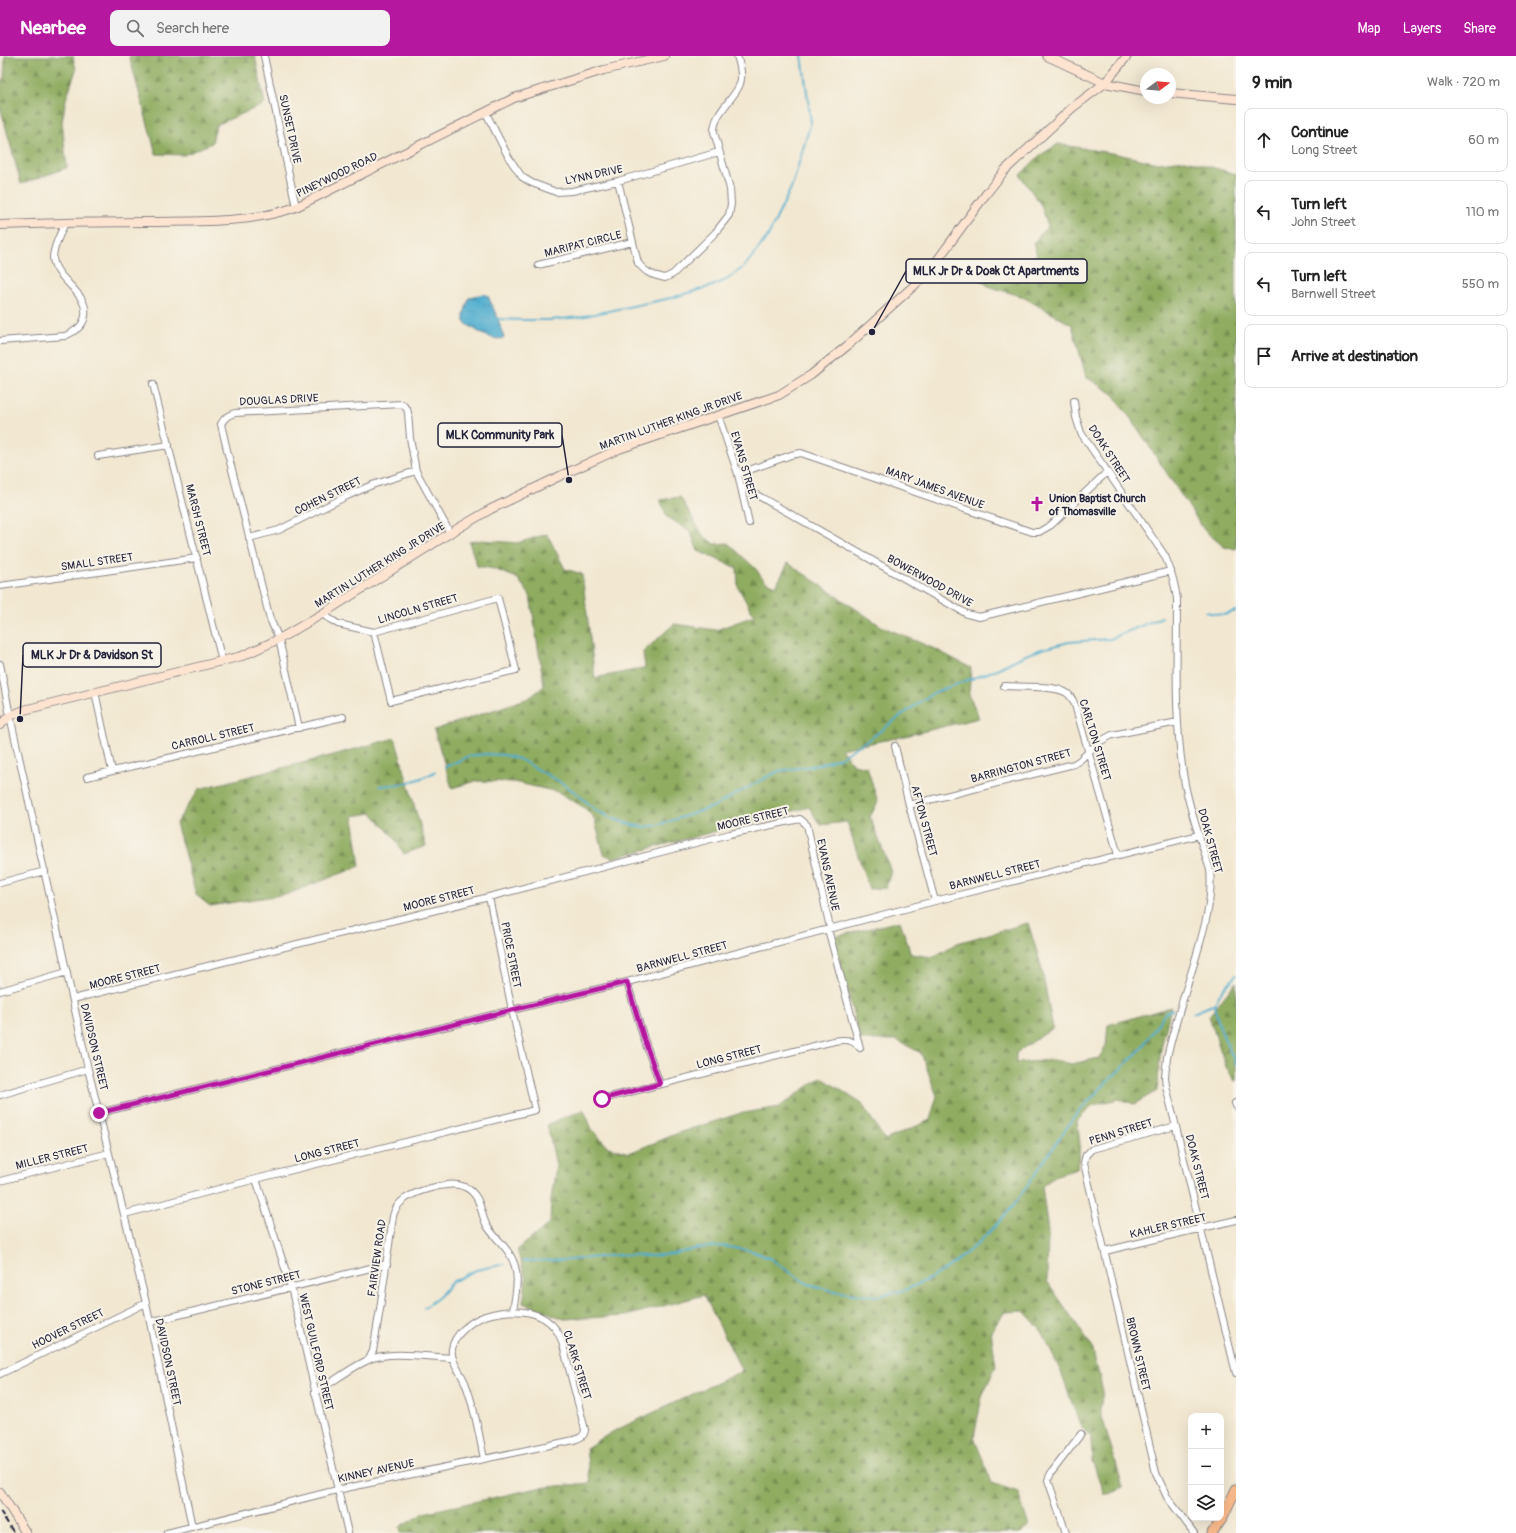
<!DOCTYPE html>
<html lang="en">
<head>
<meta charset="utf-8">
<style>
  :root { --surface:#fff; --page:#f2f2f2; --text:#222; --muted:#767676; --line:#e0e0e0; --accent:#b5179e }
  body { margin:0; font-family:Pangolin,sans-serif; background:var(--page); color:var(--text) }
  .controls { position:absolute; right:12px; bottom:12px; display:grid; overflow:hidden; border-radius:8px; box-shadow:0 4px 16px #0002 }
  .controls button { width:36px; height:36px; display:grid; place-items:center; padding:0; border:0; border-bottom:1px solid var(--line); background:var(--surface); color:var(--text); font:20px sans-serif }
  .compass { position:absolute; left:1140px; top:12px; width:36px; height:36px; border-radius:50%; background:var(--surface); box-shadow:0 4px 16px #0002; rotate:74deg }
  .stop { position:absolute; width:12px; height:12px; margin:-9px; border:3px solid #b5179e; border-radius:50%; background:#fff }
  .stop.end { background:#b5179e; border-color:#fff; box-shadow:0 1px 4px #0008 }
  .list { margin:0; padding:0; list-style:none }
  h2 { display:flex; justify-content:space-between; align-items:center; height:52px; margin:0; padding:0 16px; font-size:17px }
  h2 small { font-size:13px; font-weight:400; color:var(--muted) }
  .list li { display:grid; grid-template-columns:26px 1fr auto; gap:12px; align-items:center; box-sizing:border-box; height:64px; margin:0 8px 8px; padding:0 8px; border:1px solid var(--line); border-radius:8px }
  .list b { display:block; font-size:15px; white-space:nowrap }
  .list p { margin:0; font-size:13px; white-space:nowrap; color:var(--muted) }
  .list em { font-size:13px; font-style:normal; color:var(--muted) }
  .icon { flex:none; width:22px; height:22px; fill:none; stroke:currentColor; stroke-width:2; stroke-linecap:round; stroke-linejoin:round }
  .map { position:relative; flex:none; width:1236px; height:1477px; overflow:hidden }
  header { display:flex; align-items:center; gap:24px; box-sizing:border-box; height:56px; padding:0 20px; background:var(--accent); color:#fff }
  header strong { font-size:19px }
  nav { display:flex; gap:22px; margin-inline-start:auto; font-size:14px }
  .search { width:280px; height:36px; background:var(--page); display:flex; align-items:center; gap:10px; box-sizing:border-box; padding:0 14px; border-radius:8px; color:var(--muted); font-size:15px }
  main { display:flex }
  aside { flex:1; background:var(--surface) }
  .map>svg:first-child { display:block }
  .forest { fill:url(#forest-firs); stroke:#58674e }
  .water { fill:url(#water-ripples); stroke:#3a6885 }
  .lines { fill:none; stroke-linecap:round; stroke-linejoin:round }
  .stream { stroke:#51aecf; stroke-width:2 }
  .street-casing { stroke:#8a8586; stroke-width:8 }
  .secondary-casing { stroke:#8a8586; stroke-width:10 }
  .primary-casing { stroke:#8a8586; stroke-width:11 }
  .street { stroke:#fff; stroke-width:6 }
  .secondary { stroke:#fde4d1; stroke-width:8 }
  .primary { stroke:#fabb8b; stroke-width:9 }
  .rail { stroke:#22223b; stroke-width:2; stroke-dasharray:6 3; stroke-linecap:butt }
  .route { stroke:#b5179e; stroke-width:5 }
  .labels { text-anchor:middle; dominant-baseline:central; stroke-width:4; stroke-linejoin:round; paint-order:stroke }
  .street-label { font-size:11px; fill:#22223b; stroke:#f7f3e8 }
  .poi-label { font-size:11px; font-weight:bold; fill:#22223b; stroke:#f7f3e8; text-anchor:start }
  .leader { fill:none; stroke:#22223b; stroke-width:1.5 }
  .callout-dot { fill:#22223b; stroke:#f7f3e8; stroke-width:1.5 }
  .callout { fill:#f7f3e8; stroke:#22223b; stroke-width:1.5 }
  .callout-label { font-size:12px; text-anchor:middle; font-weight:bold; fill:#22223b }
</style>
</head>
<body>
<header>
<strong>Nearbee</strong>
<div class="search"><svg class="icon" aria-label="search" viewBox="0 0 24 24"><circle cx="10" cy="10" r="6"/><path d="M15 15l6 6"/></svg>Search here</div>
<nav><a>Map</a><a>Layers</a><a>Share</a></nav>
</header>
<main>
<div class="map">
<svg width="1236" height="1477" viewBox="0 0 1236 1477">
  <defs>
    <pattern id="forest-firs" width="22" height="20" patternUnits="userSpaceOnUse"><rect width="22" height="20" fill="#8fac60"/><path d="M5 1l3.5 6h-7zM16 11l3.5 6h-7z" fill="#748c50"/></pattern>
    <pattern id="water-ripples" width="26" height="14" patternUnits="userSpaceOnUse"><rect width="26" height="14" fill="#51aecf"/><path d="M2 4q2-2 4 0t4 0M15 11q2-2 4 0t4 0" fill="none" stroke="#438da9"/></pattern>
  </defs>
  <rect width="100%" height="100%" fill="#f7f3e8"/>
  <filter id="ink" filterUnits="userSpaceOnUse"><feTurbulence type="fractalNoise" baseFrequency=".025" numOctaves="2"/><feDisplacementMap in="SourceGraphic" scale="8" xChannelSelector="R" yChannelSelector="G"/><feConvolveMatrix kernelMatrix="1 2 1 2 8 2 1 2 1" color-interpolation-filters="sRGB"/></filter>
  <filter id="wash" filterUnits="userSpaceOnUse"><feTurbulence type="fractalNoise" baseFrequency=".012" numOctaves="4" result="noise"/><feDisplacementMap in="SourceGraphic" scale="16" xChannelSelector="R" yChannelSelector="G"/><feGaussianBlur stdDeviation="0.9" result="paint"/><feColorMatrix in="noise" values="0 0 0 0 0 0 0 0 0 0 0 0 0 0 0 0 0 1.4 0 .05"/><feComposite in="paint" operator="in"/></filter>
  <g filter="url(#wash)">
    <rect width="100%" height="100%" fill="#f2e8d2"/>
    <path class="forest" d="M5 0H73L76 14 66 43 62 66 67 112 21 128 0 50V27L4 21Z
      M129 0H255L265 48 216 69 212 87 184 99 156 98Z
      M1058 88 1117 98 1158 107 1186 104 1236 118V493L1224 491 1204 474 1136 370 1112 337 1086 321 1072 269 1021 240 990 231 972 218 977 213 993 215H1008L1037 199 1033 187 1048 170 1041 149 1020 119 1039 100Z
      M680 441 702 478 714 488 728 487 755 512 765 525 776 530 788 507 881 570 937 594 971 612 969 638 979 662 901 681 841 693 853 708 867 711 878 746 870 761 891 815 886 832 869 833 847 766 820 769 809 751 613 802 604 798 594 762 585 752 558 736 514 726 476 725 452 732 434 674 529 642 544 630 530 539 517 522 494 513 477 510 469 486 482 484 517 487 547 478 565 513 582 518 595 622 645 612 643 596 674 568 716 574 754 560 738 531 737 512 698 495 690 475 667 461 660 444Z
      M395 682 426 790 404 798 395 783 372 757 353 760 360 810 288 838 210 850 196 839 176 767 199 733 326 701Z
      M900 865 911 898 933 901 957 887 1028 867 1041 909 1053 972 1016 997V1007L1053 1004 1072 1008 1099 1002 1106 990 1108 969 1171 951 1161 993 1157 1035 1134 1048 1119 1043 1093 1049 1077 1065 1080 1088 1077 1113 1057 1119 1042 1130 1048 1175 1047 1225 1092 1291 1103 1335 1100 1354 1123 1431 1104 1439 1092 1405 1091 1381 1079 1367 1061 1316 1040 1273 1024 1255 1005 1256 991 1275 996 1310 982 1340 974 1381 992 1427 1018 1436 1029 1471 1020 1477H401L400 1471 423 1457 538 1432 590 1427 586 1392 614 1375 742 1315 704 1239 626 1260 564 1263 523 1247 526 1223 517 1194 550 1167 551 1143 556 1109 547 1068 584 1054 592 1073 608 1091 629 1097 681 1076 738 1058 779 1051 821 1021 862 1048 885 1084 930 1064 937 1040 921 997 896 984H860L833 881Z
      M1236 926V1026L1226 1011 1209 960Z"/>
    <path class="water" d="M483 238 488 240 498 263 504 282C491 286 474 273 464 266V258L469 242 474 240Z"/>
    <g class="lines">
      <path class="stream" d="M497 263 522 264H551L580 261 671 242 712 230 726 224 745 210 768 180 792 130 811 66 802 0
        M1205 556 1224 559 1236 555
        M445 711 469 700 485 698 504 699 519 703 560 726 576 737 597 755 614 763 632 769 644 771 658 769 713 751 763 723 779 715 818 709 839 702 871 682 921 645 935 636 993 615 1023 600 1042 593 1069 586 1110 583 1162 561
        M379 730C401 729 415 726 435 716
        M1236 919C1230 927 1221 934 1217 943 1210 957 1230 995 1236 1008
        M1193 957 1215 948
        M523 1205 569 1204 618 1199 651 1200 673 1198 698 1192 723 1190 752 1195 771 1203 785 1213 806 1227 829 1234 853 1238 877 1240 905 1234 933 1221 957 1205 978 1187 996 1169 1013 1150 1034 1120 1073 1062 1098 1035 1141 993 1165 957 1173 954
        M424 1252 439 1241 452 1226 476 1214 505 1208"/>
    </g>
  </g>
  <g filter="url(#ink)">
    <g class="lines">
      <defs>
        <path id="street" d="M264 0 296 151
          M486 57 509 102 522 121 532 127 556 136 572 135 618 125 719 96
          M618 125 638 207C647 218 652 219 665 222L673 218 715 177 729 159 731 148 730 133 714 76C714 56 733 45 740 28 743 19 740 9 737 0
          M538 209 632 186
          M0 285 65 280C75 275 83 271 85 260 89 236 55 224 53 202 53 190 61 177 65 167
          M153 328 222 605
          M1074 345 1076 361 1081 377 1165 500C1171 514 1175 528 1177 543 1177 603 1174 664 1184 723 1189 754 1201 784 1210 814 1213 844 1204 873 1196 901 1186 934 1175 967 1167 1001L1165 1021 1166 1030 1236 1317
          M718 359 738 418 749 467
          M98 400 169 389
          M738 418 791 399 801 397 1032 476H1039L1051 469 1107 416
          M741 430 967 558 979 561 1171 515
          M249 482 279 474 347 440 372 429 416 415
          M0 530 197 502
          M322 558 338 568 374 576 498 542 516 614 391 645 374 576
          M0 608 10 660 88 1013 146 1247 192 1471
          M1004 630C1019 631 1053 629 1065 636 1070 638 1073 644 1075 649L1118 799
          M95 636 112 715
          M299 672 279 583 270 563 227 394 221 368C225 361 228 359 235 357L402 348 407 353 408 357 410 382 416 415 450 477
          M895 690 909 749 935 845
          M87 721 343 661
          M909 749 1074 708 1080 704 1099 686 1112 679 1178 666
          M0 827 45 815
          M627 926 644 983 660 1028
          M0 935 67 916
          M73 943 489 841 730 778 800 763 807 769 830 872 829 877 860 992
          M0 1039 88 1013
          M602 1043 834 985C845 983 853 983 860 992
          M1235 1047 1236 1050
          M99 1057 512 954 627 926 935 845 1199 779
          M1176 1070 1092 1093 1086 1099 1084 1107 1156 1417 1167 1441 1194 1477
          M256 1123 291 1231 348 1477
          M0 1125 109 1097
          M125 1158 256 1123 535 1054 512 954 489 841
          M1105 1195 1236 1164
          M150 1266 387 1208
          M369 1303 373 1295 380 1253 393 1160C397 1145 408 1140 421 1135 443 1128 469 1121 479 1147 482 1155 483 1163 487 1170 494 1181 504 1188 510 1199 521 1216 516 1236 513 1255
          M0 1318 146 1247
          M315 1337C333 1326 350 1312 368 1304 388 1294 430 1301 452 1302
          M167 1477 337 1434 574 1384C580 1382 584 1381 585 1374 580 1353 574 1333 569 1312 565 1300 564 1285 557 1275 541 1251 508 1253 485 1260 471 1265 454 1278 452 1293 450 1306 462 1317 466 1329 475 1353 479 1378 484 1403
          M1066 1477 1048 1424 1051 1417 1081 1378"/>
        <path id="secondary" d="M1047 0 1105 27 1146 35
          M1170 37 1236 43
          M0 169C49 167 97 166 146 166 195 165 249 168 296 151L514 42 604 14 664 0
          M0 669 10 660 24 654 242 600 279 583 322 558 450 477 491 453 562 419 619 393 779 339 811 319 847 290 928 217 986 138 1005 114 1072 52 1105 27 1127 0
          M0 1436 26 1477"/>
        <path id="primary" d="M1212 1477 1222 1463 1236 1433"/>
      </defs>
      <use href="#street" class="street-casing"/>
      <use href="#secondary" class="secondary-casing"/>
      <use href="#primary" class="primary-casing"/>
      <use href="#street" class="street"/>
      <use href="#secondary" class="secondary"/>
      <use href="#primary" class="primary"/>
      <path class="rail" d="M0 1455 14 1477"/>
    </g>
  </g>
  <g class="lines" filter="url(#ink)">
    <path class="route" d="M99 1057 512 954 627 926 644 983 660 1028 602 1043"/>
  </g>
  <defs>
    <symbol id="church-bare" viewBox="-9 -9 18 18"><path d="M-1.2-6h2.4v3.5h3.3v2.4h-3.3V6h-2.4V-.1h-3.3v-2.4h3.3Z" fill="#b5179e" stroke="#f7f3e8" stroke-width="2.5" paint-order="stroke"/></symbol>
  </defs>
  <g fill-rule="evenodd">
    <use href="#church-bare" x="1026" y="437" width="22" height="22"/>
  </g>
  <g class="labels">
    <g class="street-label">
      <text transform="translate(290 73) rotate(78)">SUNSET DRIVE</text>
      <text transform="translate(337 119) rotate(-26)">PINEYWOOD ROAD</text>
      <text transform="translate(594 119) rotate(-12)">LYNN DRIVE</text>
      <text transform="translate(583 188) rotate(-14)">MARIPAT CIRCLE</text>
      <text transform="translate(279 344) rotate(-3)">DOUGLAS DRIVE</text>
      <text transform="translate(671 365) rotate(-20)">MARTIN LUTHER KING JR DRIVE</text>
      <text transform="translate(1109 398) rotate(57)">DOAK STREET</text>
      <text transform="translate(744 410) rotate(74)">EVANS STREET</text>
      <text transform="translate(935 432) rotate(20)">MARY JAMES AVENUE</text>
      <text transform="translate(328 440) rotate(-26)">COHEN STREET</text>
      <text transform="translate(198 464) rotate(76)">MARSH STREET</text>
      <text transform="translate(97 506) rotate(-8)">SMALL STREET</text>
      <text transform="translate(380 509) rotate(-32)">MARTIN LUTHER KING JR DRIVE</text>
      <text transform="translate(930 525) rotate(29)">BOWERWOOD DRIVE</text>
      <text transform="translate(418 553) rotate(-16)">LINCOLN STREET</text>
      <text transform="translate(213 681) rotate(-13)">CARROLL STREET</text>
      <text transform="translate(1095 684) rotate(73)">CARLTON STREET</text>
      <text transform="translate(1021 710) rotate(-15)">BARRINGTON STREET</text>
      <text transform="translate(753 763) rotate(-13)">MOORE STREET</text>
      <text transform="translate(924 765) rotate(75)">AFTON STREET</text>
      <text transform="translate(1210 785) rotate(75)">DOAK STREET</text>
      <text transform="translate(828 819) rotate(78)">EVANS AVENUE</text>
      <text transform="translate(995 819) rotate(-14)">BARNWELL STREET</text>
      <text transform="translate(439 843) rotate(-14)">MOORE STREET</text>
      <text transform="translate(511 899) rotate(79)">PRICE STREET</text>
      <text transform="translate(682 901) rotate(-15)">BARNWELL STREET</text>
      <text transform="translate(125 921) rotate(-14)">MOORE STREET</text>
      <text transform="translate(94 991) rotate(77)">DAVIDSON STREET</text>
      <text transform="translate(729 1001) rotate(-14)">LONG STREET</text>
      <text transform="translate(1121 1076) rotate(-17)">PENN STREET</text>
      <text transform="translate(327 1095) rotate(-14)">LONG STREET</text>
      <text transform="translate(52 1101) rotate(-14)">MILLER STREET</text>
      <text transform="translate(1197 1111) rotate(76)">DOAK STREET</text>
      <text transform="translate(1168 1170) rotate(-13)">KAHLER STREET</text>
      <text transform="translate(377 1202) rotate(-82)">FAIRVIEW ROAD</text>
      <text transform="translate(266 1227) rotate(-14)">STONE STREET</text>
      <text transform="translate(68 1273) rotate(-26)">HOOVER STREET</text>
      <text transform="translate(316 1296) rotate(77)">WEST GUILFORD STREET</text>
      <text transform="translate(1138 1298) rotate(77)">BROWN STREET</text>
      <text transform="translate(168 1306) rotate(78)">DAVIDSON STREET</text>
      <text transform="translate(577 1309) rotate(73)">CLARK STREET</text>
      <text transform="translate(376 1415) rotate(-12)">KINNEY AVENUE</text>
    </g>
    <g class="poi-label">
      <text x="1049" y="442">Union Baptist Church<tspan x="1049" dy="13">of Thomasville</tspan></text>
    </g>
  </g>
  <path class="leader" d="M872 276L906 215M569 424L562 379M20 663L23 599"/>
  <g class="callout-dot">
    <circle cx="872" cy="276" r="4"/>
    <circle cx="569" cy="424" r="4"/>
    <circle cx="20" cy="663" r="4"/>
  </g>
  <g class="callout">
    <rect x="906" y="203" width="181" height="24" rx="4"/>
    <rect x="438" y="367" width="124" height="24" rx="4"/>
    <rect x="23" y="587" width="138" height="24" rx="4"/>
  </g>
  <g class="callout-label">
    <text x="996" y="219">MLK Jr Dr &amp; Doak Ct Apartments</text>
    <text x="500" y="383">MLK Community Park</text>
    <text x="92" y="603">MLK Jr Dr &amp; Davidson St</text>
  </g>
</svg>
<div class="controls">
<button>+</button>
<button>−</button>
<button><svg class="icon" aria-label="layers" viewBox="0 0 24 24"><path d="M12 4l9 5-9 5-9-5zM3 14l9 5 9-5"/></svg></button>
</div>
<svg class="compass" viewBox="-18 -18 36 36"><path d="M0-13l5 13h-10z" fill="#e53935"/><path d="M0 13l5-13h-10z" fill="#767676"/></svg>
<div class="stop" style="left:602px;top:1043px"></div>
<div class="stop end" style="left:99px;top:1057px"></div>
</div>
<aside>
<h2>9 min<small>Walk · 720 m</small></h2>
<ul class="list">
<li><svg class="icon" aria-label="ahead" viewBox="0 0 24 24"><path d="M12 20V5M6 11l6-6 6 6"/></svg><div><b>Continue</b><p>Long Street</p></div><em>60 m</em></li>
<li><svg class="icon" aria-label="left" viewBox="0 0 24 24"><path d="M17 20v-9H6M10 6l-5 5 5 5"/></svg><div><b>Turn left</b><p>John Street</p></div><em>110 m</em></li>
<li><svg class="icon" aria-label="left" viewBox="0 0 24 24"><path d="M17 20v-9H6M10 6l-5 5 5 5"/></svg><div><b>Turn left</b><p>Barnwell Street</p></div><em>550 m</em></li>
<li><svg class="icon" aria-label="arrive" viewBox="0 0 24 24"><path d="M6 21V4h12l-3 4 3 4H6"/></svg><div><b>Arrive at destination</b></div></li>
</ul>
</aside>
</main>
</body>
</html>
